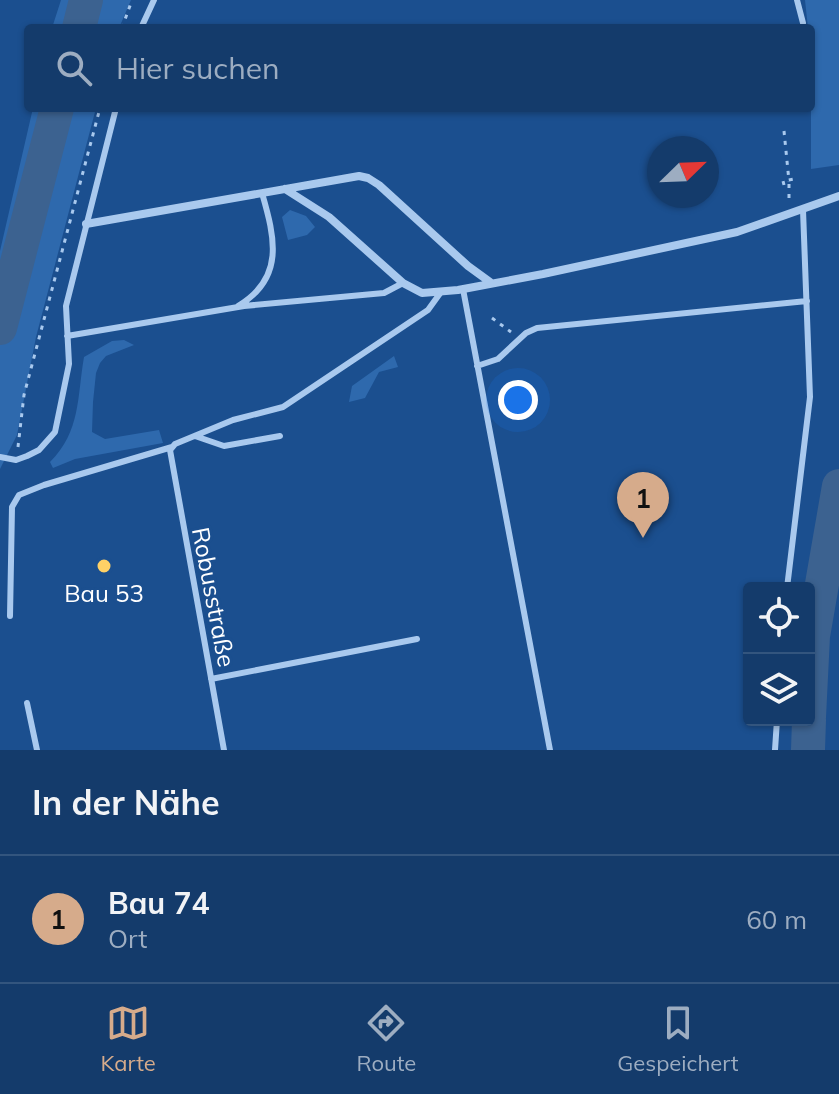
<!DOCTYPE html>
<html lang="de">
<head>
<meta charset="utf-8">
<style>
  :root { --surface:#143b6b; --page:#214673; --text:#f1f3f6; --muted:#9dadc1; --line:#33557e; --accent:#d6ab8b }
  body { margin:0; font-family:Mulish,sans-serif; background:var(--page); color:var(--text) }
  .controls { position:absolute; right:24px; bottom:24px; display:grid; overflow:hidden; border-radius:8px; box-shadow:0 2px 6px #0004 }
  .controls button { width:72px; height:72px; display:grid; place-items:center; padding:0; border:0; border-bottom:2px solid var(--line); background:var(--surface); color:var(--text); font:40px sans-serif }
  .compass { position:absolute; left:647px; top:136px; width:72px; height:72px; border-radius:50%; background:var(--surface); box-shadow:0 2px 6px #0004; rotate:67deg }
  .you { position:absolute; left:518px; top:400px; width:28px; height:28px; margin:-20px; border:6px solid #fff; border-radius:50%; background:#1a73e8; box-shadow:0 0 0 12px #1a73e833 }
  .badge { display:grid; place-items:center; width:52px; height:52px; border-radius:50%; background:var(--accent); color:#111; font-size:26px; font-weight:700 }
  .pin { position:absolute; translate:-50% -66px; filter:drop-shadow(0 2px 4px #0008) }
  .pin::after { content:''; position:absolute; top:42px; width:28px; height:24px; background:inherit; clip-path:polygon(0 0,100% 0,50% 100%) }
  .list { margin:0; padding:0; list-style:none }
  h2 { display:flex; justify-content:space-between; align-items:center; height:104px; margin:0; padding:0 32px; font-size:34px }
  h2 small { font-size:26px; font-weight:400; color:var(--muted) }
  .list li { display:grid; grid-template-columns:52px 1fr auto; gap:24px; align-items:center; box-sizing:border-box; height:128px; padding:0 32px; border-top:2px solid var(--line) }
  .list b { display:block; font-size:30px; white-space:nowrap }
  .list p { margin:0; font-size:26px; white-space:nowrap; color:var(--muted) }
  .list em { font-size:26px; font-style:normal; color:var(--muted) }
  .icon { flex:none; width:44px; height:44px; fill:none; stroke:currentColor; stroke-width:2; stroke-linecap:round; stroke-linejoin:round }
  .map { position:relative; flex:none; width:839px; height:750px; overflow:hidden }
  .search { position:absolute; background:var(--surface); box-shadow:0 2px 6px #0004; left:24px; right:24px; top:24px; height:88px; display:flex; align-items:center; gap:20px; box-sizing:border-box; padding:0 28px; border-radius:8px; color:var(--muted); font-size:30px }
  .sheet { height:232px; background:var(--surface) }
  nav { display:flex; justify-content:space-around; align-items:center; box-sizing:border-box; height:112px; border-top:2px solid var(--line); background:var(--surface); font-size:22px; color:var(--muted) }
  nav a { display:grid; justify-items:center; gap:4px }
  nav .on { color:var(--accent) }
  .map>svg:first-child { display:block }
  .green { fill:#2e69ad }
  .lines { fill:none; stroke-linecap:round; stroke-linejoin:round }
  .river { stroke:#3c6290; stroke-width:34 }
  .path { stroke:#a9c9ee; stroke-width:3; stroke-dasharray:4 6; stroke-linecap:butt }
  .lane { stroke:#a9c9ee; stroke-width:6 }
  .street { stroke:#a9c9ee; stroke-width:8 }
  .poi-dot { fill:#ffd166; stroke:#1b4f8f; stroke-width:3 }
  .labels { text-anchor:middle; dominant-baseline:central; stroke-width:6; stroke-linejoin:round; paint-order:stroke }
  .poi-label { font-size:24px; fill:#fff; stroke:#1b4f8f }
  .street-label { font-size:24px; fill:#fff; stroke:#1b4f8f }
</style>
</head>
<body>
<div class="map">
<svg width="839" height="750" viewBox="0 0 839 750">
  <rect width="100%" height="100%" fill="#1b4f8f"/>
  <path class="green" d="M61 0H131L119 28H52Z
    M805 0H839V165L811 169V28H808Z
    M33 108H96L36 337 17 435 0 469V251Z
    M290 210 306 216 315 227 307 235 288 240 282 217Z
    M124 340 134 345 106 356 100 363 96 373 93 402 92 432 105 439 159 430 163 443 75 459 53 468 50 462C81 431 77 397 84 357L112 341Z
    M394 356 398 367 379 372 365 398 349 402 352 386Z"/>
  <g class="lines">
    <path class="river" d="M79 28 86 0
      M0 328 57 108
      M809 717 813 636 839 486
      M808 750 809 720"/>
    <path class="path" d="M122 28 132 0
      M784 131 789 181
      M789 184V200
      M784 185 783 181 794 179 795 183
      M492 318 511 332
      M18 447 24 395 100 108"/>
    <path class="lane" d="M797 0 803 23
      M141 28 154 0
      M463 289 550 750
      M238 306C285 278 275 238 262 193
      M67 336 244 306 384 293 403 283
      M477 366 498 359 526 333 537 328 807 301
      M195 436 224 446 280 436
      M0 457 16 460 27 456 39 450 55 432 69 364 66 306 116 108
      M787 588 810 397 803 210
      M10 616 12 507 19 495 44 485 172 447
      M211 679 417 639
      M27 703 37 750
      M224 750 170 450 175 444 233 420 283 407 428 310 441 292
      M775 750 777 720"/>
    <path class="street" d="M285 189 329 217 403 283 422 293 458 290 543 274 737 232 839 196
      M86 224 359 176 368 178 379 185 468 266 490 282"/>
  </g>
  <circle class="poi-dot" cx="104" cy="566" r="8"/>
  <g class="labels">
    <g class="poi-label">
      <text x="104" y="593">Bau 53</text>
    </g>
    <g class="street-label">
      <text transform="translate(214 597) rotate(79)">Robusstraße</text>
    </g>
  </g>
</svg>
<div class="controls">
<button><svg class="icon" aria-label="locate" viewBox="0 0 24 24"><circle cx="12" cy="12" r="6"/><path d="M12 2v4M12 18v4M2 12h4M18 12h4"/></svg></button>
<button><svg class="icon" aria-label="layers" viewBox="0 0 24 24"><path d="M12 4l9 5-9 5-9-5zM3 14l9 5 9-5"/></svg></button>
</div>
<svg class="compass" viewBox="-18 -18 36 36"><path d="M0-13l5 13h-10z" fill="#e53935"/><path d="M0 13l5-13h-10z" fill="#9dadc1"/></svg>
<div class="you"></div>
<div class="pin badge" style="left:643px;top:538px">1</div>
<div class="search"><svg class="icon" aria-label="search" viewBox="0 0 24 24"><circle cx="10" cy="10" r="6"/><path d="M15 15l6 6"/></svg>Hier suchen</div>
</div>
<section class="sheet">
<h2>In der Nähe<small></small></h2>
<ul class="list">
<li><span class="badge">1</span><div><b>Bau 74</b><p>Ort</p></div><em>60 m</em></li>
</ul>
</section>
<nav>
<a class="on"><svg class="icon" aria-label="map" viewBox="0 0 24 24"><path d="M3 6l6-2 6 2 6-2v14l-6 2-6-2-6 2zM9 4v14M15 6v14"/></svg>Karte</a>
<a><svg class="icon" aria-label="directions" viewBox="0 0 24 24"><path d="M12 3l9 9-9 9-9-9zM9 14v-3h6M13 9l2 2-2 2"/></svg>Route</a>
<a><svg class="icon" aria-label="saved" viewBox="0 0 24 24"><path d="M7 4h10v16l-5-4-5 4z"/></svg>Gespeichert</a>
</nav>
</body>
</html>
